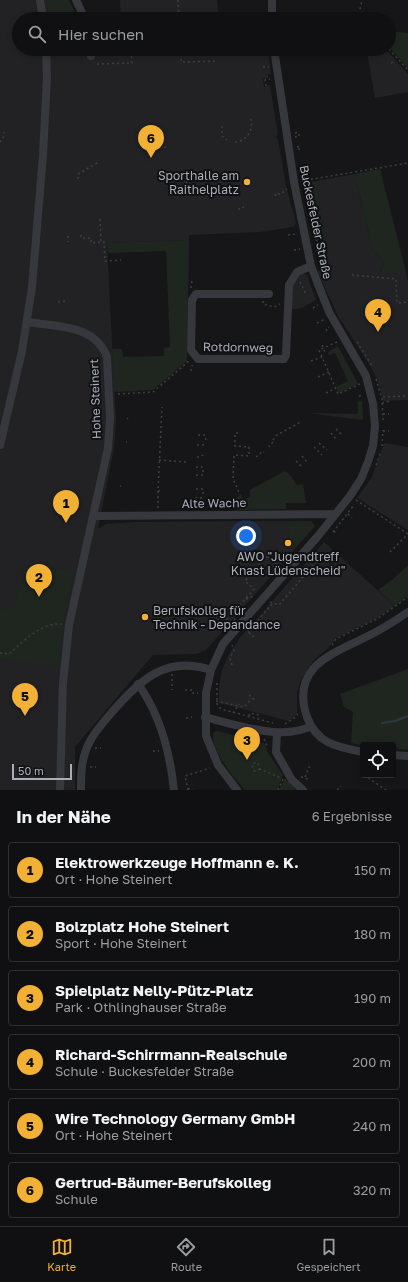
<!DOCTYPE html>
<html lang="de">
<head>
<meta charset="utf-8">
<style>
  :root { --surface:#101012; --page:#19191b; --text:#f1f3f6; --muted:#9c9d9f; --line:#303032; --accent:#f2b134 }
  body { margin:0; font-family:"Golos Text",sans-serif; background:var(--page); color:var(--text) }
  .controls { position:absolute; right:12px; bottom:12px; display:grid; overflow:hidden; border-radius:4px; box-shadow:0 2px 6px #0003 }
  .controls button { width:36px; height:36px; display:grid; place-items:center; padding:0; border:0; border-bottom:1px solid var(--line); background:var(--surface); color:var(--text); font:20px sans-serif }
  .scale { position:absolute; left:12px; bottom:10px; width:60px; box-sizing:border-box; padding-left:4px; border:2px solid #a8adb8; border-top:0; font-size:11px; line-height:14px; white-space:nowrap; color:#a8adb8; -webkit-text-stroke:3px #111113; paint-order:stroke }
  .you { position:absolute; left:246px; top:536px; width:14px; height:14px; margin:-10px; border:3px solid #fff; border-radius:50%; background:#1a73e8; box-shadow:0 0 0 6px #1a73e833 }
  .badge { display:grid; place-items:center; width:26px; height:26px; border-radius:50%; background:var(--accent); color:#111; font-size:13px; font-weight:700 }
  .pin { position:absolute; translate:-50% -33px; filter:drop-shadow(0 1px 2px #0008) }
  .pin::after { content:''; position:absolute; top:21px; width:14px; height:12px; background:inherit; clip-path:polygon(0 0,100% 0,50% 100%) }
  .list { margin:0; padding:0; list-style:none }
  h2 { display:flex; justify-content:space-between; align-items:center; height:52px; margin:0; padding:0 16px; font-size:17px }
  h2 small { font-size:13px; font-weight:400; color:var(--muted) }
  .list li { display:grid; grid-template-columns:26px 1fr auto; gap:12px; align-items:center; box-sizing:border-box; height:56px; margin:0 8px 8px; padding:0 8px; border:1px solid var(--line); border-radius:4px }
  .list b { display:block; font-size:15px; white-space:nowrap }
  .list p { margin:0; font-size:13px; white-space:nowrap; color:var(--muted) }
  .list em { font-size:13px; font-style:normal; color:var(--muted) }
  .icon { flex:none; width:22px; height:22px; fill:none; stroke:currentColor; stroke-width:2; stroke-linecap:round; stroke-linejoin:round }
  .map { position:relative; flex:none; width:408px; height:790px; overflow:hidden }
  .search { position:absolute; background:var(--surface); box-shadow:0 2px 6px #0003; left:12px; right:12px; top:12px; height:44px; display:flex; align-items:center; gap:10px; box-sizing:border-box; padding:0 14px; border-radius:22px; color:var(--muted); font-size:15px }
  .sheet { height:436px; background:var(--surface) }
  nav { display:flex; justify-content:space-around; align-items:center; box-sizing:border-box; height:56px; border-top:1px solid var(--line); background:var(--surface); font-size:11px; color:var(--muted) }
  nav a { display:grid; justify-items:center; gap:2px }
  nav .on { color:var(--accent) }
  .map>svg:first-child { display:block }
  .built { fill:#222225 }
  .green { fill:#1e261f }
  .lines { fill:none; stroke-linecap:round; stroke-linejoin:round }
  .stream { stroke:#2c353c; stroke-width:2.5 }
  .path { stroke:#3d3f44; stroke-width:1.5; stroke-dasharray:2 3; stroke-linecap:butt }
  .street { stroke:#37383d; stroke-width:8 }
  .poi-dot { fill:#f2b134; stroke:#111113; stroke-width:1.5 }
  .labels { text-anchor:middle; dominant-baseline:central; stroke-width:4; stroke-linejoin:round; paint-order:stroke }
  .poi-label { font-size:12px; fill:#a8adb8; stroke:#111113; text-anchor:end }
  .street-label { font-size:12px; fill:#a8adb8; stroke:#111113 }
</style>
</head>
<body>
<div class="map">
<svg width="408" height="790" viewBox="0 0 408 790">
  <rect width="100%" height="100%" fill="#161618"/>
  <path class="built" d="M0 0H46L49 19H19V49H78V56H84L123 55 122 49H223V51L268 50 271 74H268V78L263 79 264 87 270 85 278 135 276 136 277 139H278L286 186 296 223 293 227 260 232 189 235V240L107 243 116 421 114 448 98 529 106 524 134 522 256 521H311L315 526 206 650 196 654 153 655 75 747V790H0Z
    M120 0H217L219 19H121Z
    M388 52 408 74V92L375 98 367 53Z
    M355 174 373 250 384 263 380 272 406 274 408 281V400L383 401 378 381 371 367 338 316 319 275 331 273 316 181Z
    M302 273 307 275 316 300 302 308 290 310V292L297 277Z
    M384 443 408 447V530L357 498 372 477Z
    M324 542 395 606 372 621 336 638 328 648 314 660 301 679 297 692V714L289 721 219 703V687L222 670 228 656 239 639Z"/>
  <path class="green" d="M46 0H69L78 19H49Z
    M389 31 408 33V68L389 47Z
    M380 169 404 264 406 274 380 273 384 263 373 250 355 174Z
    M316 181 331 273 319 275 318 271 326 267 321 224 302 183Z
    M189 240 187 361 153 390 114 392 112 349H122L123 357 164 356V348L170 347 166 251 108 253 107 243Z
    M338 346 358 384 339 393 336 387 348 381 335 353 329 355 328 352Z
    M362 400 363 419 361 420 309 413 358 414V402Z
    M285 471 289 474 297 485 303 484 306 503H286V509L236 510 233 502 235 499 241 494 243 503H246V498L250 497V490Z
    M289 521H311L315 526 296 547 288 534Z
    M408 565V596L395 606 378 590 393 579Z
    M24 566 74 571 63 625 58 666 0 659V612L16 604Z
    M408 669V750L393 748V745L363 746 351 743 353 712 344 707 340 694Z
    M217 731 264 743 268 753 283 775 277 790H246C235 781 208 747 214 732Z
    M285 778 296 790H279Z"/>
  <g class="lines">
    <path class="stream" d="M382 723 395 721 408 716"/>
    <path class="path" d="M178 0 179 19
      M358 19 362 0
      M182 49 181 62 218 61
      M389 49 408 70
      M391 63 394 62
      M97 64 132 63 131 49
      M263 67H269
      M266 86 265 80 270 79
      M222 126V136L227 140
      M295 133 300 132
      M296 138V135H300
      M0 142 3 139 4 132
      M235 142C248 141 253 129 251 119
      M297 147 302 146
      M159 148 166 147
      M298 149H302
      M300 167 305 166
      M300 170 305 169
      M186 171 187 194
      M78 179V174L97 163
      M301 181 408 163
      M304 186 315 220 318 258
      M276 196 275 194H281L287 189
      M238 209H242L244 206
      M100 219 101 242
      M81 235V238H91V243L104 242 105 261 121 260
      M288 235 296 234
      M68 236V242
      M294 250 300 249
      M352 275 396 279 397 303 408 302
      M300 282 306 294
      M191 288 192 280
      M263 301V304L274 307 280 304
      M58 302 68 301
      M313 308 318 305
      M366 317 383 319
      M317 323 325 319
      M327 331 326 329 329 327
      M337 342 319 350 338 394 360 384
      M357 342 371 364V368
      M322 345 325 352
      M311 361 322 357
      M191 371 192 365
      M318 377 329 372
      M376 379 382 399 383 420
      M326 393 336 388
      M118 394 153 392 190 360
      M359 396 363 395
      M383 397 408 396
      M382 403 390 401
      M383 414H389
      M127 419 128 418
      M336 429 342 435
      M383 431H389
      M238 433H235V446L249 447V456L234 455 233 479 239 492
      M331 433 337 440
      M198 435H205L206 440
      M273 440 277 435 299 423 301 424
      M126 442H127
      M319 443 327 450
      M197 445H206
      M382 446 383 430
      M270 447 269 446 273 442
      M314 447 322 455
      M302 456 308 463
      M197 457H200L206 453
      M256 457 263 451 264 452
      M159 460 186 462
      M296 461 303 468
      M376 465 380 454
      M196 467H202V471H205
      M196 475H205
      M120 486H121
      M196 489H203V494H204
      M158 491H162
      M195 498H204
      M356 500 408 534
      M158 508V491L162 407
      M348 514 352 518
      M334 531 337 534
      M333 532 354 505
      M260 552 261 551 279 567
      M390 552 408 534
      M298 572 302 578
      M246 599 254 596
      M270 602 279 605 322 555
      M232 614 235 620
      M223 622 224 623 254 589 245 581 267 556
      M245 629 254 637
      M248 632 273 603
      M332 645 336 639 377 619 408 597
      M0 653 9 654C23 642 41 622 62 624
      M232 665 230 658 234 650 232 645
      M172 674V690
      M217 683V704L221 709 273 723
      M185 690H192
      M192 693H198
      M249 695 255 700
      M216 701 244 707 252 698
      M233 713 239 704
      M249 716 250 713 259 715V718
      M186 718 192 717
      M285 724 293 719 298 714
      M264 739 268 748
      M95 748H101
      M153 751H159
      M90 767H96
      M260 769 255 771 253 770 252 765 254 763H258L260 769 281 778
      M364 775 386 790
      M301 777 308 779
      M305 777 309 767 312 769
      M188 789 191 788 192 790
      M188 790 185 776 210 768
      M278 790 283 779
      M337 790 341 786"/>
    <path class="street" d="M40 0 43 19
      M76 0 85 19
      M272 19V0
      M91 49V56
      M269 294H196L192 300 191 350 198 359H284L286 355 289 285 297 272 311 266
      M28 322C56 327 95 324 107 357L110 418 108 448 69 625 63 683 60 790
      M0 445 22 351 32 287 43 155 47 77 46 49
      M94 516 335 514
      M138 684C160 714 170 753 174 790
      M205 717C235 725 284 741 311 726
      M277 733 276 752 292 780 303 790
      M363 752C337 747 317 744 307 717 290 667 332 654 366 637 381 630 395 621 408 612
      M393 755 408 756
      M81 790C81 777 81 763 86 750 91 736 102 724 112 712 140 680 166 655 211 670
      M237 790 218 765 206 736V693L211 670 223 644 318 536 350 496 361 479 368 462 373 446 375 426 373 404 366 376 329 312 311 266 294 182 274 49"/>
  </g>
  <g class="poi-dot">
    <circle cx="247" cy="182" r="4"/>
    <circle cx="288" cy="543" r="4"/>
    <circle cx="145" cy="617" r="4"/>
  </g>
  <g class="labels">
    <g class="poi-label">
      <text x="239" y="175">Sporthalle am<tspan x="239" dy="14">Raithelplatz</tspan></text>
      <text x="288" y="556" text-anchor="middle">AWO "Jugendtreff<tspan x="288" dy="14">Knast Lüdenscheid"</tspan></text>
      <text x="153" y="610" text-anchor="start">Berufskolleg für<tspan x="153" dy="14">Technik - Depandance</tspan></text>
    </g>
    <g class="street-label">
      <text transform="translate(316 222) rotate(78)">Buckesfelder Straße</text>
      <text transform="translate(238 347) rotate(1)">Rotdornweg</text>
      <text transform="translate(95 399) rotate(-92)">Hohe Steinert</text>
      <text transform="translate(214 503) rotate(-1)">Alte Wache</text>
    </g>
  </g>
</svg>
<div class="controls">
<button><svg class="icon" aria-label="locate" viewBox="0 0 24 24"><circle cx="12" cy="12" r="6"/><path d="M12 2v4M12 18v4M2 12h4M18 12h4"/></svg></button>
</div>
<div class="scale">50 m</div>
<div class="you"></div>
<div class="pin badge" style="left:66px;top:523px">1</div>
<div class="pin badge" style="left:39px;top:597px">2</div>
<div class="pin badge" style="left:247px;top:760px">3</div>
<div class="pin badge" style="left:378px;top:332px">4</div>
<div class="pin badge" style="left:25px;top:716px">5</div>
<div class="pin badge" style="left:151px;top:158px">6</div>
<div class="search"><svg class="icon" aria-label="search" viewBox="0 0 24 24"><circle cx="10" cy="10" r="6"/><path d="M15 15l6 6"/></svg>Hier suchen</div>
</div>
<section class="sheet">
<h2>In der Nähe<small>6 Ergebnisse</small></h2>
<ul class="list">
<li><span class="badge">1</span><div><b>Elektrowerkzeuge Hoffmann e. K.</b><p>Ort · Hohe Steinert</p></div><em>150 m</em></li>
<li><span class="badge">2</span><div><b>Bolzplatz Hohe Steinert</b><p>Sport · Hohe Steinert</p></div><em>180 m</em></li>
<li><span class="badge">3</span><div><b>Spielplatz Nelly-Pütz-Platz</b><p>Park · Othlinghauser Straße</p></div><em>190 m</em></li>
<li><span class="badge">4</span><div><b>Richard-Schirrmann-Realschule</b><p>Schule · Buckesfelder Straße</p></div><em>200 m</em></li>
<li><span class="badge">5</span><div><b>Wire Technology Germany GmbH</b><p>Ort · Hohe Steinert</p></div><em>240 m</em></li>
<li><span class="badge">6</span><div><b>Gertrud-Bäumer-Berufskolleg</b><p>Schule</p></div><em>320 m</em></li>
</ul>
</section>
<nav>
<a class="on"><svg class="icon" aria-label="map" viewBox="0 0 24 24"><path d="M3 6l6-2 6 2 6-2v14l-6 2-6-2-6 2zM9 4v14M15 6v14"/></svg>Karte</a>
<a><svg class="icon" aria-label="directions" viewBox="0 0 24 24"><path d="M12 3l9 9-9 9-9-9zM9 14v-3h6M13 9l2 2-2 2"/></svg>Route</a>
<a><svg class="icon" aria-label="saved" viewBox="0 0 24 24"><path d="M7 4h10v16l-5-4-5 4z"/></svg>Gespeichert</a>
</nav>
</body>
</html>
